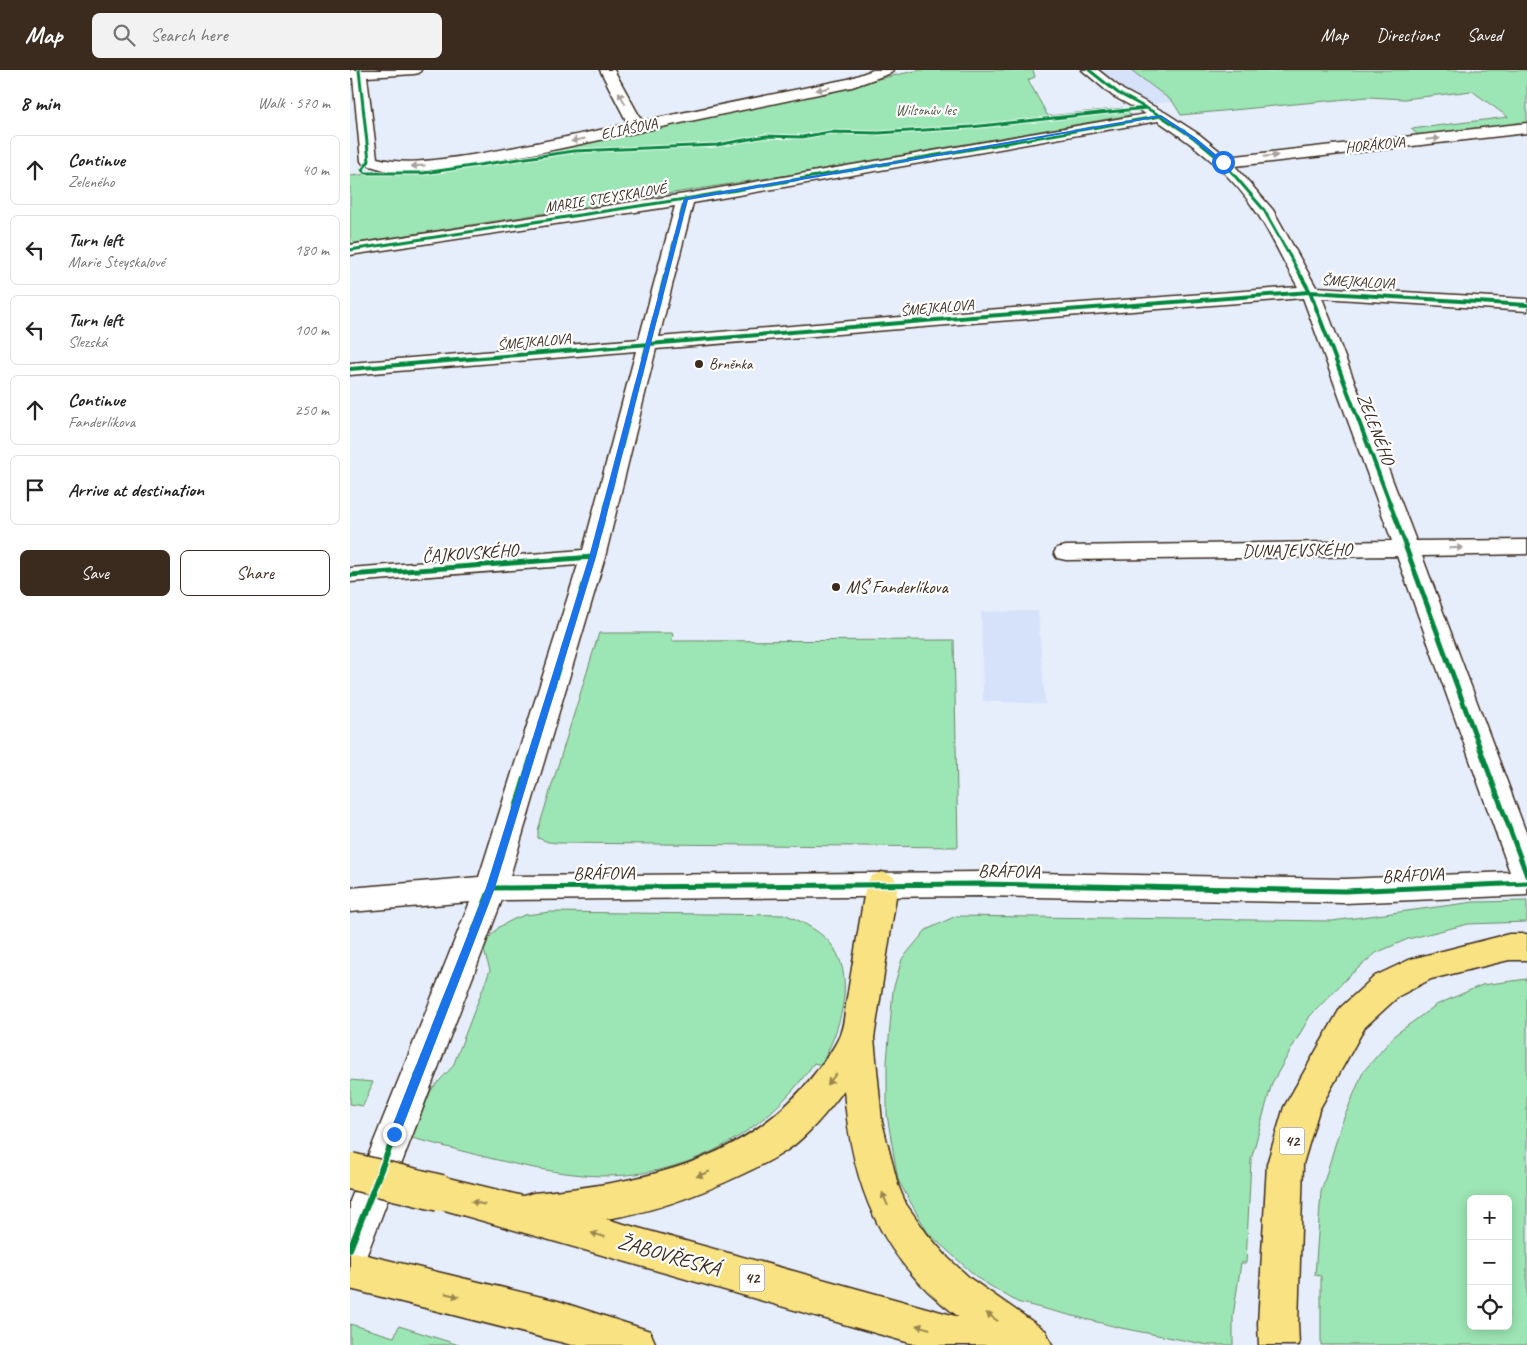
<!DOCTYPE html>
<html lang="en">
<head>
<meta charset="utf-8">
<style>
  :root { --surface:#fff; --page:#f2f2f2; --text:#222; --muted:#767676; --line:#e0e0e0; --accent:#3b2a1e }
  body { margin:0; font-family:Caveat,sans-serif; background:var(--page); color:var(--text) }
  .controls { position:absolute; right:15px; bottom:15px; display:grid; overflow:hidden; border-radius:8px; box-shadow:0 2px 12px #0003 }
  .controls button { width:45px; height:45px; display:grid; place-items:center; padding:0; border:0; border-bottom:1px solid var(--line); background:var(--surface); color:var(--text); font:25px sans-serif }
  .stop { position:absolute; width:15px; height:15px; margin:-11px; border:4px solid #1a73e8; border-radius:50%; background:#fff }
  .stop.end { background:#1a73e8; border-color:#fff; box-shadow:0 1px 5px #0008 }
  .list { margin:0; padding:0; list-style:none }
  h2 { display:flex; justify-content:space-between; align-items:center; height:65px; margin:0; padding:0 20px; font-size:21px }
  h2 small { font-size:16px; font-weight:400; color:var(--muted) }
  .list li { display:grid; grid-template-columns:32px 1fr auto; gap:15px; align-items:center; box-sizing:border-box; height:70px; margin:0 10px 10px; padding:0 10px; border:1px solid var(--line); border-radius:8px }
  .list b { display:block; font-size:19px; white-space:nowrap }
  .list p { margin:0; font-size:16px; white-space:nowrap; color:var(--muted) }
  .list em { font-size:16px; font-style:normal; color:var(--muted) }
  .actions { display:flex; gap:10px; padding:15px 20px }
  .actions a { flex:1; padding:11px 0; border:1px solid var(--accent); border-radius:8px; text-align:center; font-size:18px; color:var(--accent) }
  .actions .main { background:var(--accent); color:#fff }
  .icon { flex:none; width:28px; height:28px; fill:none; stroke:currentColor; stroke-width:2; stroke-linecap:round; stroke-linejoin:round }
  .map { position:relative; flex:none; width:1177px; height:1275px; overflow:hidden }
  header { display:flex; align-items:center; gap:30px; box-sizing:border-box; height:70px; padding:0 25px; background:var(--accent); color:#fff }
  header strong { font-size:24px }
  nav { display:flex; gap:28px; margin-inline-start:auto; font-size:18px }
  .search { width:350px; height:45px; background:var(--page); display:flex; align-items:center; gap:12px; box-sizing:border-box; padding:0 18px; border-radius:8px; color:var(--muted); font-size:19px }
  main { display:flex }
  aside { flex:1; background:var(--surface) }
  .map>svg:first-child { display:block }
  .built { fill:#d5e2fa }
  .green { fill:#9ce5b4; stroke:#6c8869; fill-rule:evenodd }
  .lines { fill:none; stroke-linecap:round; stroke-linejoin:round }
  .minor-casing { stroke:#3b2a1e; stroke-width:3 }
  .highway-casing { stroke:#3b2a1e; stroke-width:3 }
  .minor { fill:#fff; fill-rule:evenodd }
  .highway { fill:#f8e281; fill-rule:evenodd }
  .highway-bridge-casing { stroke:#3b2a1e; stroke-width:39; stroke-linecap:butt }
  .highway-bridge { stroke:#f8e281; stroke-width:36 }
  .cycleway-far3-casing { stroke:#fff; stroke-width:5 }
  .cycleway-far2-casing { stroke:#fff; stroke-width:6 }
  .cycleway-far1-casing { stroke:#fff; stroke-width:8 }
  .cycleway-casing { stroke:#fff; stroke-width:9 }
  .cycleway-far3 { stroke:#00873e; stroke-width:3 }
  .cycleway-far2 { stroke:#00873e; stroke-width:4 }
  .cycleway-far1 { stroke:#00873e; stroke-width:5 }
  .cycleway { stroke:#00873e; stroke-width:6 }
  .oneway { fill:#a79f9a }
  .oneway2 { fill:#9a8650 }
  .route { fill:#1a73e8 }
  .poi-dot { fill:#3b2a1e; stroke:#fff; stroke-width:2 }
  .labels { text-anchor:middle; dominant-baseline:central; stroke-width:4.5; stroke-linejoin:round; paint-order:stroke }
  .far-park-label { font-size:15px; fill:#535944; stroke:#fff }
  .far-street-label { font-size:15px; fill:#3b2a1e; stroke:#fff }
  .far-poi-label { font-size:15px; fill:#3b2a1e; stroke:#fff; text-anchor:start }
  .shield { fill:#fff; stroke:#766a62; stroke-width:1 }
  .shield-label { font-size:16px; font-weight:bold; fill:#3b2a1e }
  .street-label { font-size:18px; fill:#3b2a1e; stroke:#fff }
  .poi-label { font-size:18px; fill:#3b2a1e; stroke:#fff; text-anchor:start }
  .near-street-label { font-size:21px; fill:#3b2a1e; stroke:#fff }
</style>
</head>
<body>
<header>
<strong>Map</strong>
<div class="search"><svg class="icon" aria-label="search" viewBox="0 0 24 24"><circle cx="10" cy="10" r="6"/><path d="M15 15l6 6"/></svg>Search here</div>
<nav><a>Map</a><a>Directions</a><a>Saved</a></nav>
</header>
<main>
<aside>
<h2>8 min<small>Walk · 570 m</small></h2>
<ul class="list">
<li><svg class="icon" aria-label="ahead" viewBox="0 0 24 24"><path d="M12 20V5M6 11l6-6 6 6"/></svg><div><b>Continue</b><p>Zeleného</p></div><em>40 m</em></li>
<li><svg class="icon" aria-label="left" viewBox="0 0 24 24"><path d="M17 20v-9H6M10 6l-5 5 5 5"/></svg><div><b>Turn left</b><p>Marie Steyskalové</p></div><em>180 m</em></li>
<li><svg class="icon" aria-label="left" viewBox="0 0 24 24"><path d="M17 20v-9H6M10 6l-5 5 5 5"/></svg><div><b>Turn left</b><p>Slezská</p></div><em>100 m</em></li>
<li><svg class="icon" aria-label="ahead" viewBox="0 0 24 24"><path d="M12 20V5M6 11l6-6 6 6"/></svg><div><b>Continue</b><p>Fanderlíkova</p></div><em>250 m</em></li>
<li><svg class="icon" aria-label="arrive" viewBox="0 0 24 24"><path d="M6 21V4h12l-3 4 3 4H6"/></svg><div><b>Arrive at destination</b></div></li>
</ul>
<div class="actions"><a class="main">Save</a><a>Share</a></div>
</aside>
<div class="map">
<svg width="1177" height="1275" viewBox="0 0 1177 1275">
  <rect width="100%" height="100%" fill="#e6eefc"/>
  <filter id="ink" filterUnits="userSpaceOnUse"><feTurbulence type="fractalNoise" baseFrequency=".02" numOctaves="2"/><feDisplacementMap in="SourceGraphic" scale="10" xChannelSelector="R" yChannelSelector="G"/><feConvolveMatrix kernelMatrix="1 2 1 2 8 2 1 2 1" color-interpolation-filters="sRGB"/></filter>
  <g filter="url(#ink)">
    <path class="built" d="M749 0H781L823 32 801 34 775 20Z
      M688 541 695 634 633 631 631 542Z"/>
    <path class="green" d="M570 0H683L685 7 678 10 698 46 773 38 781 45 444 104 0 174V106L87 97 177 83Z
      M781 0H1177V56L1071 67 1061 59 1158 47 1122 21 1054 29 1018 27 831 45 823 32Z
      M249 563H323L322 571 604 570 608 777 208 773 198 772 188 768V760Z
      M1177 831V852L1118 854 1058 869 1026 883 999 906 960 946 922 1013 901 1090 896 1193H891L883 1246V1275H858L771 1258 667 1232 629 1209 578 1163 548 1110 537 1045V992L543 920 552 889 576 860 606 846 982 851 1124 832Z
      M201 842 437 845C454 853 473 862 484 878 506 913 489 961 471 995L464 993C412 1069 326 1113 233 1105 175 1100 118 1082 62 1068L81 1020 103 996 140 900 134 881 138 869 149 857 164 849 175 845Z
      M1177 909V1275H971V1206L965 1205 971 1122 991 1055 1013 1002 1046 964 1086 935 1132 915ZM1121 1129H1158V1256H1121Z
      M0 1010 23 1012 13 1036 0 1034Z
      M0 1254 44 1267 49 1256 109 1275H0Z"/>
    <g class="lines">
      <defs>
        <path id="minor" d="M0 0H71L69 3 64 4 17 7 27 88C57 96 92 89 122 85 175 76 226 65 278 54L250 0H264L292 51 498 9 523 0H543L541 3 502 17 193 82 107 97 69 101H38L13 94 11 91 3 8H0Z
          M732 0H748L773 20 816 43 850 65 877 87 1177 53V63L885 96 923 140 966 217 1177 229V241L972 228 1066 471 1177 470V484L1072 486 1177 765V825L995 833 630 826 152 830 19 1179 14 1192 0 1197V1131L120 832 0 842V818L129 807 228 495 0 512V498L233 480 286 281 0 305V293L289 269 325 136 0 185V175L335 124 796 44 763 26ZM808 51C846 76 882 104 907 143 922 166 934 193 948 217L622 241 309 267 343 133ZM953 228 1042 471 716 476 707 478 704 483 707 488 716 490 1047 486 1160 802 995 809 630 802 160 806 255 487 306 279 622 253Z"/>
        <path id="highway" d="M532 802 543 806 548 814 524 968 532 1052 548 1115 556 1134 577 1164 598 1188 621 1209 696 1261 702 1275H567L77 1135 71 1123 77 1111 90 1106 173 1126 183 1123C290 1113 398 1093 466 1002 474 991 484 979 489 967 495 955 495 936 498 922 504 886 510 850 516 814L521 806ZM494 1020C501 1114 530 1190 609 1247L256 1149C304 1142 349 1125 393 1104 410 1096 427 1088 443 1076 463 1060 479 1040 494 1020Z
          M1159 864H1177V890H1159L1081 909 1049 926 1015 957 969 1040 953 1094 948 1254 949 1275H909L908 1254 917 1094 934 1037 991 937 1025 906 1061 889Z
          M0 1181 208 1231 300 1261 306 1275H222L0 1219Z"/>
      </defs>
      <use href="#minor" class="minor-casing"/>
      <use href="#highway" class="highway-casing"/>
      <use href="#minor" class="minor"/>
      <use href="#highway" class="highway"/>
      <defs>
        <path id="highway-bridge" d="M0 1101 90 1123"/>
      </defs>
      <use href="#highway-bridge" class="highway-bridge-casing"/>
      <use href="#highway-bridge" class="highway-bridge"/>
      <defs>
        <path id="cycleway-far3" d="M9 0 19 91 12 100 15 103H74L224 81 367 75 416 66 452 67 480 62 529 63 621 57 796 38
          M739 0 768 23 811 46 844 68 873 92 914 140 952 208
          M0 180 335 129 811 46
          M315 208 335 129"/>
        <path id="cycleway-far2" d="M951 206 960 222 1056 476
          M0 299 622 247 960 222 1177 235
          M246 476 315 206"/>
        <path id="cycleway-far1" d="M1055 475 1177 806
          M0 505 243 487
          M141 818 630 814 995 821 1177 813
          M139 824 246 475"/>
        <path id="cycleway" d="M0 1179 139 823"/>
      </defs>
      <use href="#cycleway-far3" class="cycleway-far3-casing"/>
      <use href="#cycleway-far2" class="cycleway-far2-casing"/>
      <use href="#cycleway-far1" class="cycleway-far1-casing"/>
      <use href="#cycleway" class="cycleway-casing"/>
      <use href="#cycleway-far3" class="cycleway-far3"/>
      <use href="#cycleway-far2" class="cycleway-far2"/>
      <use href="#cycleway-far1" class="cycleway-far1"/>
      <use href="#cycleway" class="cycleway"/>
    </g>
    <defs><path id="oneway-solid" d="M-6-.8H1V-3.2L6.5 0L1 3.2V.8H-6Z" transform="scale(1.25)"/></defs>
    <g class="oneway">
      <use href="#oneway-solid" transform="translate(473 19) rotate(169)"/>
      <use href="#oneway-solid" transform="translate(272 28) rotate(-118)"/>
      <use href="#oneway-solid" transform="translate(1083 69) rotate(-6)"/>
      <use href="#oneway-solid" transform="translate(228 70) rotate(168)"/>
      <use href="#oneway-solid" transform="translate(921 86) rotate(-6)"/>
      <use href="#oneway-solid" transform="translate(68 96) rotate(176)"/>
      <use href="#oneway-solid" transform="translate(1106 478) rotate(-1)"/>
    </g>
    <g class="oneway2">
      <use href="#oneway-solid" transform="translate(482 1009) rotate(128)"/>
      <use href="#oneway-solid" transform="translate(353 1104) rotate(159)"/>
      <use href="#oneway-solid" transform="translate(535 1129) rotate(-113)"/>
      <use href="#oneway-solid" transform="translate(128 1133) rotate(-166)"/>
      <use href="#oneway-solid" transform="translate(248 1165) rotate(-164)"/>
      <use href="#oneway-solid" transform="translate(102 1225) rotate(14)"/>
      <use href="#oneway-solid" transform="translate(642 1247) rotate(-145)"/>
      <use href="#oneway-solid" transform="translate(573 1257) rotate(-164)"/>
    </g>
  </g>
  <path class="route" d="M811 45 846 68 874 91V93H871L842 69 810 47 338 130 246 487 145 818 50 1064 48 1067H41L39 1064 136 818 239 487 334 128Z"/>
  <g class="poi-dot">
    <circle cx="349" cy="294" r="5"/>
    <circle cx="486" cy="517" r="5"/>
  </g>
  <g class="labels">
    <g class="far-park-label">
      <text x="576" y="40">Wilsonův les</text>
    </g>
    <g class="far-street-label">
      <text transform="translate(279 59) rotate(-12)">ELIÁŠOVA</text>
      <text transform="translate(1025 75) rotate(-6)">HORÁKOVA</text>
      <text transform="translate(256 128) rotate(-9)">MARIE STEYSKALOVÉ</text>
      <text transform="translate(1008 212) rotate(3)">ŠMEJKALOVA</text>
      <text transform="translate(587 238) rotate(-5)">ŠMEJKALOVA</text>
      <text transform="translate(184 272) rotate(-5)">ŠMEJKALOVA</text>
    </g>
    <g class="far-poi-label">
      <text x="359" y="294">Brněnka</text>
    </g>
    <g class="shield">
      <rect x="929.5" y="1057.5" width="25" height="27" rx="4"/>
      <rect x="389.5" y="1194.5" width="25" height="27" rx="4"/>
    </g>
    <g class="shield-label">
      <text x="942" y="1071">42</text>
      <text x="402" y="1208">42</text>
    </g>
    <g class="street-label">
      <text transform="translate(1026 359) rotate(69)">ZELENÉHO</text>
      <text transform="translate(947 480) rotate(-1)">DUNAJEVSKÉHO</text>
      <text transform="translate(120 483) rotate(-4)">ČAJKOVSKÉHO</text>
      <text transform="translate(659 801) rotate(1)">BRÁFOVA</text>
      <text transform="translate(254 803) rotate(-1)">BRÁFOVA</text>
      <text transform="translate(1063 805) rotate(-3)">BRÁFOVA</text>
    </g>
    <g class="poi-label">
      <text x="496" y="517">MŠ Fanderlíkova</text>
    </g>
    <g class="near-street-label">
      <text transform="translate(319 1185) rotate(16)">ŽABOVŘESKÁ</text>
    </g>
  </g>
</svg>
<div class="controls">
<button>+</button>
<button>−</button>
<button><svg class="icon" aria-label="locate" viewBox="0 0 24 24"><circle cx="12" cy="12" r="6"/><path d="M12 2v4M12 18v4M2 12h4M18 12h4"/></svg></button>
</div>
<div class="stop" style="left:873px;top:92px"></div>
<div class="stop end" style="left:44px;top:1064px"></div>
</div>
</main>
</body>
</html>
